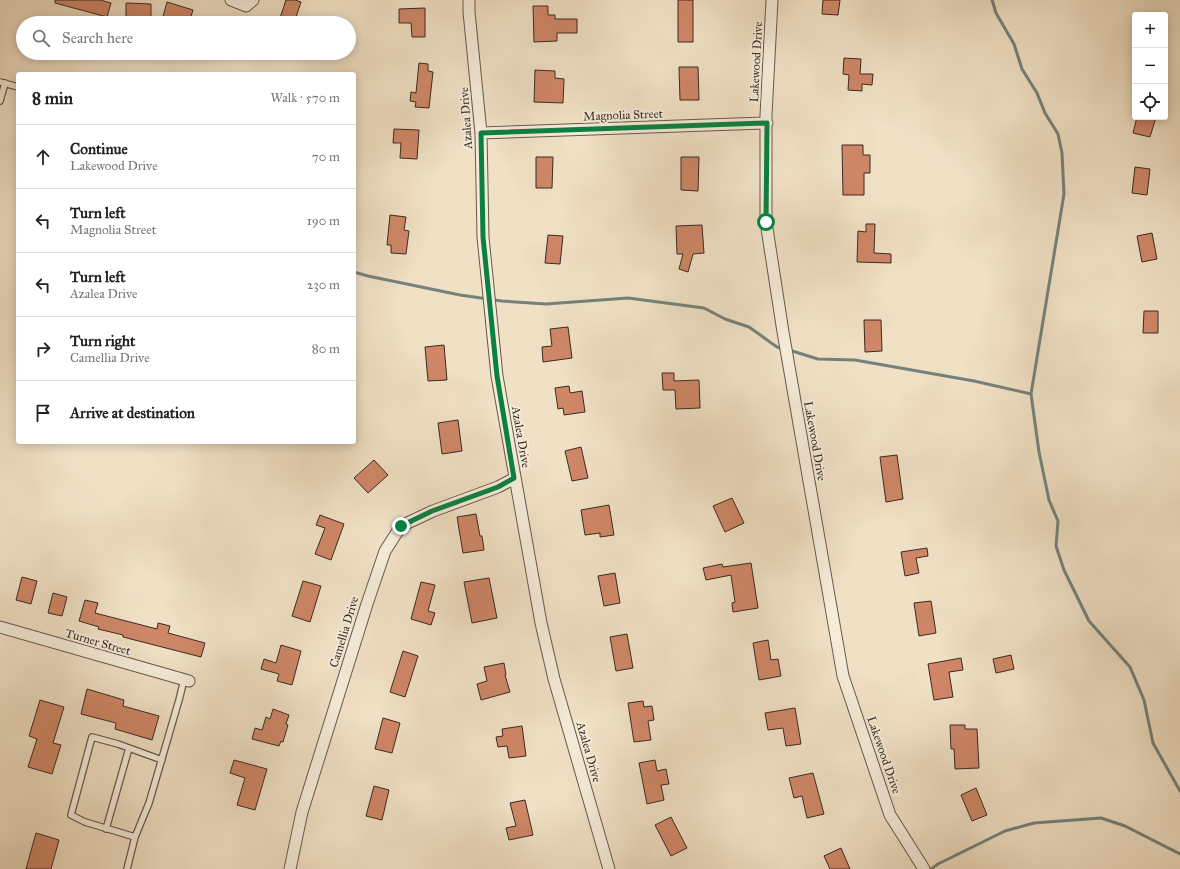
<!DOCTYPE html>
<html lang="en">
<head>
<meta charset="utf-8">
<style>
  :root { --surface:#fff; --page:#f2f2f2; --text:#222; --muted:#767676; --line:#e0e0e0 }
  body { margin:0; font-family:"IM FELL Great Primer",serif; background:var(--page); color:var(--text) }
  .controls { position:absolute; right:12px; top:12px; display:grid; overflow:hidden; border-radius:4px; box-shadow:0 2px 10px #0003 }
  .controls button { width:36px; height:36px; display:grid; place-items:center; padding:0; border:0; border-bottom:1px solid var(--line); background:var(--surface); color:var(--text); font:20px sans-serif }
  .stop { position:absolute; width:12px; height:12px; margin:-9px; border:3px solid #0b8043; border-radius:50%; background:#fff }
  .stop.end { background:#0b8043; border-color:#fff; box-shadow:0 1px 4px #0008 }
  .list { margin:0; padding:0; list-style:none }
  h2 { display:flex; justify-content:space-between; align-items:center; height:52px; margin:0; padding:0 16px; font-size:17px }
  h2 small { font-size:13px; font-weight:400; color:var(--muted) }
  .list li { display:grid; grid-template-columns:26px 1fr auto; gap:12px; align-items:center; box-sizing:border-box; height:64px; padding:0 16px; border-top:1px solid var(--line) }
  .list b { display:block; font-size:15px; white-space:nowrap }
  .list p { margin:0; font-size:13px; white-space:nowrap; color:var(--muted) }
  .list em { font-size:13px; font-style:normal; color:var(--muted) }
  .icon { flex:none; width:22px; height:22px; fill:none; stroke:currentColor; stroke-width:2; stroke-linecap:round; stroke-linejoin:round }
  .map { position:relative; flex:none; width:1180px; height:869px; overflow:hidden }
  .search { position:absolute; background:var(--surface); box-shadow:0 2px 10px #0003; left:16px; top:16px; width:340px; height:44px; display:flex; align-items:center; gap:10px; box-sizing:border-box; padding:0 14px; border-radius:22px; color:var(--muted); font-size:15px }
  .panel { position:absolute; background:var(--surface); box-shadow:0 2px 10px #0003; left:16px; top:72px; width:340px; height:372px; border-radius:4px }
  .map>svg:first-child { display:block }
  .lines { fill:none; stroke-linecap:round; stroke-linejoin:round }
  .stream { stroke:#74827c; stroke-width:3 }
  .building { fill:#cf8767; stroke:#392a21 }
  .service-casing { stroke:#67584a; stroke-width:8 }
  .minor-casing { stroke:#67584a; stroke-width:13 }
  .service { stroke:#f5ebd9; stroke-width:5.5 }
  .minor { stroke:#f5ebd9; stroke-width:11 }
  .route { stroke:#0b8043; stroke-width:5 }
  .labels { text-anchor:middle; dominant-baseline:central; stroke-width:4; stroke-linejoin:round; paint-order:stroke }
  .street-label { font-size:12px; fill:#392a21; stroke:#f5ebd9 }
</style>
</head>
<body>
<div class="map">
<svg width="1180" height="869" viewBox="0 0 1180 869">
  <rect width="100%" height="100%" fill="#f0e0c4"/>
  <filter id="stains"><feTurbulence type="fractalNoise" baseFrequency=".005" numOctaves="4"/><feColorMatrix values="0 0 0 0 .2 0 0 0 0 .09 0 0 0 0 .02 0 0 0 .5 -.17"/></filter>
  <radialGradient id="worn" r=".72"><stop offset=".6" stop-color="#630" stop-opacity="0"/><stop offset="1" stop-color="#630" stop-opacity=".3"/></radialGradient>
  <g class="lines">
    <path class="stream" d="M992 0 996 13 1014 44 1022 69 1037 93 1045 113 1058 134 1062 153 1064 194 1031 394 1039 452 1049 500 1058 521 1056 546 1064 570 1089 621 1130 667 1144 700 1153 743 1180 791
      M354 272 368 276 460 295 502 301 546 304 628 298 704 308 725 319 749 327 777 347 784 349
      M789 350 818 359 855 360 974 381 1031 394
      M931 869 938 864 1005 831 1034 823 1101 818 1125 826 1180 854"/>
  </g>
  <path class="building" d="M55 0H100L111 3 107 17 55 3Z
    M286 0H295L301 2 294 23 280 18Z
    M678 0H693V42H678Z
    M823 0H840L838 15 822 14Z
    M167 2 193 10 189 23H174L162 20Z
    M126 3 151 4V23H126Z
    M533 6H548V15H555V19H577V33H557V41L534 42Z
    M425 8V37H412L411 23H399V9Z
    M844 58 861 59 860 74H873L872 85 862 84V91L848 90 849 75 843 74Z
    M419 63 428 64V71L433 72 429 108 415 107 416 102 410 101 411 92 416 93Z
    M679 67H698L699 100H680Z
    M535 70 555 71V78L564 79 563 103 534 102Z
    M1137 117H1156L1150 137 1133 133Z
    M394 129 419 130 417 159 400 158 401 143H393Z
    M842 145H863V155H870V173H864V195H843Z
    M536 157H553L552 188H536Z
    M681 157H699L698 191 681 190Z
    M1135 167 1150 169 1147 195 1132 193Z
    M390 215 406 217 404 230 409 231 406 254 391 253V245H387Z
    M866 224H875L874 253 891 254V263L857 262 858 231 866 232Z
    M702 225 704 253 693 254 688 272 679 269 683 254H677L676 226Z
    M1152 233 1157 259 1142 262 1137 236Z
    M548 235 563 236 560 264 545 263Z
    M1144 311H1158V333H1143Z
    M864 320H881L882 351 865 352Z
    M568 327 572 358 543 362 542 347 552 346 550 329Z
    M444 345 447 380 428 381 425 347Z
    M662 373H674V381L699 380 700 408 676 409 675 390H663Z
    M569 386 570 393 582 391 585 412 564 415 563 408 558 409 555 388Z
    M458 420 462 451 442 454 438 423Z
    M581 447 588 478 572 481 565 451Z
    M897 455 903 499 886 502 880 457Z
    M374 460 388 475 368 493 354 478Z
    M732 498 744 523 725 532 713 506Z
    M609 505 614 535 600 537V533L585 535 581 510Z
    M476 514 480 536H482L484 550 463 553 457 517Z
    M320 515 344 524 331 560 315 554 325 528 316 525Z
    M927 548 928 556 916 558 919 573 905 576 901 552Z
    M751 563 758 608 733 612 732 603 735 602 731 575 706 580 703 568 722 564 723 567Z
    M615 573 620 603 604 606 598 576Z
    M22 577 37 581 31 604 16 600Z
    M489 578 497 618 472 623 464 582Z
    M303 581 321 586 310 622 292 616Z
    M421 582 435 585 428 611 435 613 431 625 411 619Z
    M53 593 67 597 62 616 48 613Z
    M85 600 98 603 95 613 157 629 158 623 170 626 168 633 205 643 201 657 123 637V635L98 629 99 627 79 621Z
    M931 601 936 633 919 636 914 603Z
    M627 634 633 668 616 671 610 637Z
    M768 640 771 660 778 659 781 676 759 680 753 643Z
    M281 645 301 651 292 685 277 681 279 674 261 669 264 659 276 663Z
    M403 651 418 656 405 697 390 692Z
    M1011 655 1014 669 996 673 993 659Z
    M961 658 963 670 949 672 953 697 934 700 928 664Z
    M504 663 506 675H505L510 692 481 700 477 684 487 681 484 667Z
    M87 689 124 700 123 706 159 716 152 740 115 729 116 723 81 714Z
    M40 700 64 707 53 743 61 745 52 774 28 767 37 739 29 736Z
    M643 701 644 707 652 706 654 720 648 721 651 740 634 742 628 703Z
    M795 708 801 744 786 746 783 728 768 730 765 713Z
    M273 709 289 715 286 724 288 725 283 742 281 741 279 746 252 739 255 728 262 730 266 717 270 719Z
    M383 718 400 723 392 753 375 749Z
    M950 725H965V729H977L979 768 955 769 954 749H951Z
    M522 726 526 756 509 758 507 746 498 747 496 737 503 736 502 729Z
    M234 760 267 769 255 810 237 805 245 778 230 773Z
    M655 760 657 771 666 769 669 784 661 785 664 800 647 804 639 763Z
    M813 773 824 814 807 818 802 796 794 798 789 778Z
    M374 786 389 790 382 820 366 816Z
    M976 788 987 815 972 821 961 795Z
    M525 800 533 835 509 840 506 828 516 826 510 803Z
    M671 817 687 848 671 856 655 825Z
    M36 833 59 840 51 869H26Z
    M841 848 850 869H830L824 856Z"/>
  <g class="lines">
    <defs>
      <path id="service" d="M0 82 18 87
        M0 101 5 83
        M106 829 129 748
        M135 837 85 822 71 815 92 737 118 744 162 760
        M127 869 135 837 149 803 179 700 184 680"/>
      <path id="minor" d="M231 0 246 6 253 0
        M469 0V12L481 133 483 237 497 376 541 623 554 679 609 869
        M772 0 766 115V222L783 332 843 676 890 815 924 869
        M481 133 767 123
        M0 627 189 681
        M290 869 302 812 367 604 385 551 401 526 433 511 498 487 515 478"/>
    </defs>
    <use href="#service" class="service-casing"/>
    <use href="#minor" class="minor-casing"/>
    <use href="#service" class="service"/>
    <use href="#minor" class="minor"/>
  </g>
  <g class="lines">
    <path class="route" d="M401 526 432 511 498 487 514 478 497 376 483 237 481 133 767 123 766 222"/>
  </g>
  <g class="labels">
    <g class="street-label">
      <text transform="translate(756 62) rotate(-87)">Lakewood Drive</text>
      <text transform="translate(623 115) rotate(-2)">Magnolia Street</text>
      <text transform="translate(466 118) rotate(-94)">Azalea Drive</text>
      <text transform="translate(521 437) rotate(80)">Azalea Drive</text>
      <text transform="translate(815 441) rotate(80)">Lakewood Drive</text>
      <text transform="translate(344 632) rotate(-73)">Camellia Drive</text>
      <text transform="translate(98 642) rotate(16)">Turner Street</text>
      <text transform="translate(589 752) rotate(74)">Azalea Drive</text>
      <text transform="translate(884 755) rotate(71)">Lakewood Drive</text>
    </g>
  </g>
  <rect width="100%" height="100%" filter="url(#stains)"/>
  <rect width="100%" height="100%" fill="url(#worn)"/>
</svg>
<div class="controls">
<button>+</button>
<button>−</button>
<button><svg class="icon" aria-label="locate" viewBox="0 0 24 24"><circle cx="12" cy="12" r="6"/><path d="M12 2v4M12 18v4M2 12h4M18 12h4"/></svg></button>
</div>
<div class="stop" style="left:766px;top:222px"></div>
<div class="stop end" style="left:401px;top:526px"></div>
<div class="search"><svg class="icon" aria-label="search" viewBox="0 0 24 24"><circle cx="10" cy="10" r="6"/><path d="M15 15l6 6"/></svg>Search here</div>
<section class="panel">
<h2>8 min<small>Walk · 570 m</small></h2>
<ul class="list">
<li><svg class="icon" aria-label="ahead" viewBox="0 0 24 24"><path d="M12 20V5M6 11l6-6 6 6"/></svg><div><b>Continue</b><p>Lakewood Drive</p></div><em>70 m</em></li>
<li><svg class="icon" aria-label="left" viewBox="0 0 24 24"><path d="M17 20v-9H6M10 6l-5 5 5 5"/></svg><div><b>Turn left</b><p>Magnolia Street</p></div><em>190 m</em></li>
<li><svg class="icon" aria-label="left" viewBox="0 0 24 24"><path d="M17 20v-9H6M10 6l-5 5 5 5"/></svg><div><b>Turn left</b><p>Azalea Drive</p></div><em>230 m</em></li>
<li><svg class="icon" aria-label="right" viewBox="0 0 24 24"><path d="M7 20v-9h11M14 6l5 5-5 5"/></svg><div><b>Turn right</b><p>Camellia Drive</p></div><em>80 m</em></li>
<li><svg class="icon" aria-label="arrive" viewBox="0 0 24 24"><path d="M6 21V4h12l-3 4 3 4H6"/></svg><div><b>Arrive at destination</b></div></li>
</ul>
</section>
</div>
</body>
</html>
